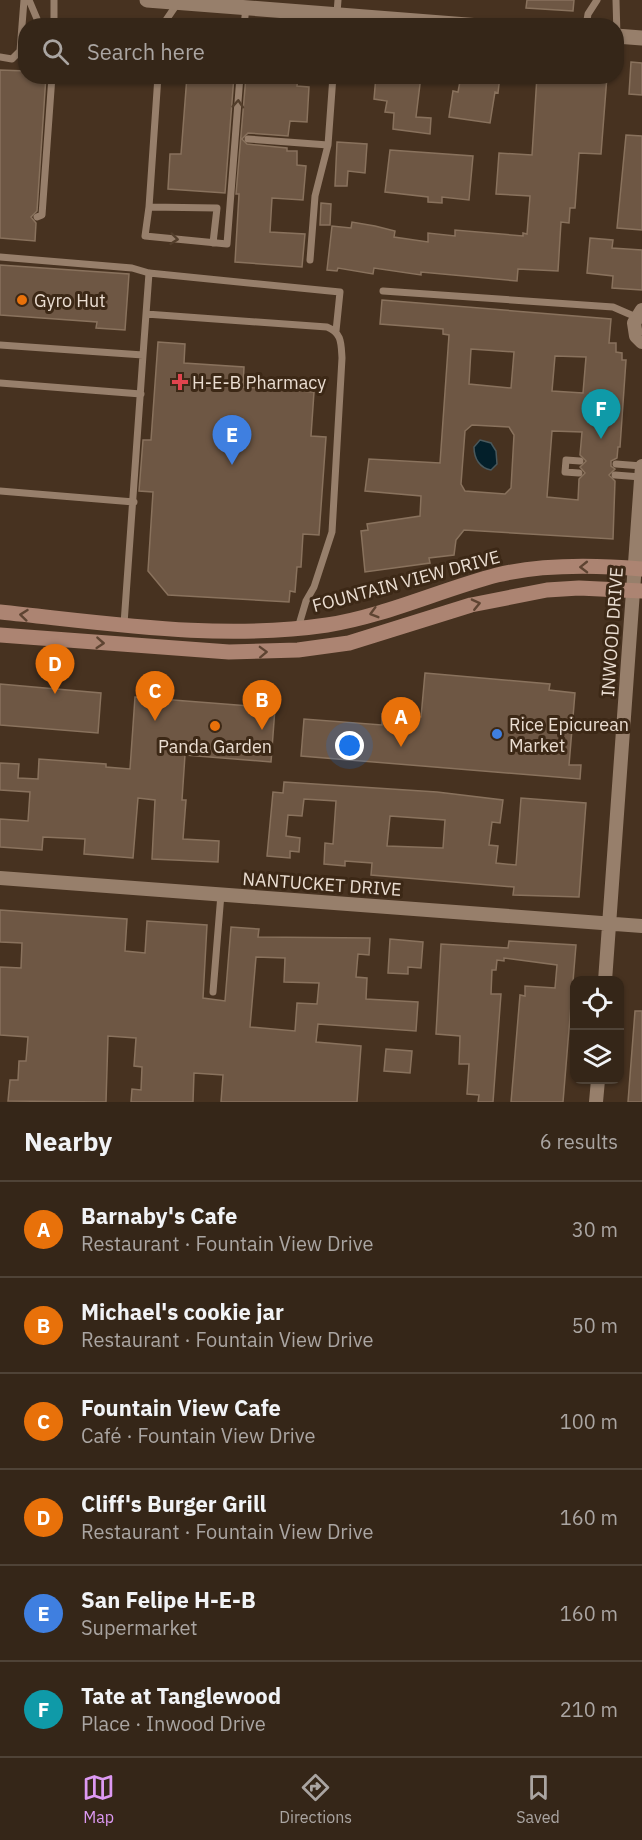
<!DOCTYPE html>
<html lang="en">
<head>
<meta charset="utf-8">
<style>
  :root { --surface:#352618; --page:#403225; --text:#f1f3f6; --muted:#aaa5a2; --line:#4f4337; --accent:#dd99f3 }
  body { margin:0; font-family:"IBM Plex Sans",sans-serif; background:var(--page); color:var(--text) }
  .controls { position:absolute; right:18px; bottom:18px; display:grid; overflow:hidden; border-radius:12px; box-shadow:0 2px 4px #0004 }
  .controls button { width:54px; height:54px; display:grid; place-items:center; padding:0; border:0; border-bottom:2px solid var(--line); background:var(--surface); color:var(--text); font:30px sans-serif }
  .you { position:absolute; left:350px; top:746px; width:21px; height:21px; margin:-15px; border:4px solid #fff; border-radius:50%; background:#1a73e8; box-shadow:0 0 0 9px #1a73e833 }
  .badge { display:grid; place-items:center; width:39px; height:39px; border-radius:50%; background:var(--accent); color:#fff; font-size:20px; font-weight:700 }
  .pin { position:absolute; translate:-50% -50px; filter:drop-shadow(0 2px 3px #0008) }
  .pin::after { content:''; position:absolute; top:32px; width:21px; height:18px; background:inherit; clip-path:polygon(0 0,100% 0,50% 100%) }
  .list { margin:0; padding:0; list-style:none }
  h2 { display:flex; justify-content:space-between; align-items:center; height:78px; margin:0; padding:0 24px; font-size:26px }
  h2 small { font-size:20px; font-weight:400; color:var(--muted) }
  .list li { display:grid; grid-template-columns:39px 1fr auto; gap:18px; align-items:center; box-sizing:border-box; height:96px; padding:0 24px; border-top:2px solid var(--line) }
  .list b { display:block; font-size:22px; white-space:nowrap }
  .list p { margin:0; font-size:20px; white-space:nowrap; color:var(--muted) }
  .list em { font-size:20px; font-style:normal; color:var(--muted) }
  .icon { flex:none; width:33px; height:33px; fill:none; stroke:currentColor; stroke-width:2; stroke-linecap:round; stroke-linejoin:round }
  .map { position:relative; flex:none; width:642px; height:1102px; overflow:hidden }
  .search { position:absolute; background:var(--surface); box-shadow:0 2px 4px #0004; left:18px; right:18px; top:18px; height:66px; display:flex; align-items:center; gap:15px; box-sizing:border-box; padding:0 21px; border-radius:24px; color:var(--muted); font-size:22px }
  .sheet { height:654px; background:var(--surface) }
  nav { display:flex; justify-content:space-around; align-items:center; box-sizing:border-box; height:84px; border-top:2px solid var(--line); background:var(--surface); font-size:16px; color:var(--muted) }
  nav a { display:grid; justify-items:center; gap:3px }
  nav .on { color:var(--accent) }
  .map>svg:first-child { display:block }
  .water { fill:#031f2a; stroke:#49585c; stroke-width:1.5 }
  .building { fill:#6e5744; stroke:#89725d; stroke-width:1.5; fill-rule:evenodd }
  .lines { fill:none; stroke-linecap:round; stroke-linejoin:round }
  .service { stroke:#977f6b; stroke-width:7 }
  .minor { stroke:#977f6b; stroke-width:14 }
  .tertiary { stroke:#977f6b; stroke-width:15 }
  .secondary { stroke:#ac8472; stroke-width:15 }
  .oneway { stroke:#533e2b }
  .oneway2 { stroke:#5e4432 }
  .food-dot { fill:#e8710a; stroke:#3c2816; stroke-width:2 }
  .health-dot { fill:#e0444e; stroke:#3c2816; stroke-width:2 }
  .shop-dot { fill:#3f7fe0; stroke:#3c2816; stroke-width:2 }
  .labels { text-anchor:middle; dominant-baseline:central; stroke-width:6; stroke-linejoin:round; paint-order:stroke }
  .poi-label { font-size:18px; fill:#ebded2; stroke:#3c2816; text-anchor:start }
  .street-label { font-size:18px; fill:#ebded2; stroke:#3c2816 }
</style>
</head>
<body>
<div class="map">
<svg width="642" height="1102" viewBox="0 0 642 1102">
  <rect width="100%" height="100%" fill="#473220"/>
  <path class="water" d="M480 440 491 443 496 451 497 464 491 470C480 468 474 459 474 447Z"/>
  <path class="building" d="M527 0H574L573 11 526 8Z
    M631 62 642 63V95L629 94Z
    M0 70 26 71V76H46L37 211 31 217 36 223 35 241 0 238Z
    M187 76H234L225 193 168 189 170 154H181Z
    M246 76H298L297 86 309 87 307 122 290 121 288 136 248 133 242 139 247 144 287 148V151H297V165L306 166 303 200 272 198 270 232 305 234 302 267 235 262 239 194H236Z
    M376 76H421L416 117 431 118 430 134 393 129 394 113 385 112 387 101 374 99Z
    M461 76H500L498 93 495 92 490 123 449 117 453 91 458 92Z
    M537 76H607L601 154 579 153 575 208H570L569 223 561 222 558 271 518 269 517 281 421 272V275L374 268 373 274 338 268 337 271 327 270 332 226 351 228 352 222 375 226 395 231 394 237 428 242V233L455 236V230L523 236V233L527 234 530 196 496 194 499 153 532 155Z
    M626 135 642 136V230L617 228Z
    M337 142 367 144 365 173 348 171 347 186H335Z
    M390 150 473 156 469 200 442 197V203L428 202V197L385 192Z
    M321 203 331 204 330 225H320Z
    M590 238 613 240 612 248 642 250V290L612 288 613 276 587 273Z
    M0 265 129 274 125 330 96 328 97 322 0 315Z
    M382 300 611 319 609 343H616V352L622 353V360H626L620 447H618L617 458 611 461V466L615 469 609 475 615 481 613 539 464 530 456 540 454 555 429 558 430 563 365 572 361 531 368 530 367 524 420 516 421 496 365 491 369 459 440 463 449 335 443 334V329L380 324ZM471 349 514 352 511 388 469 384ZM555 356 586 357 583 393 552 391ZM472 425 509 427 514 435 511 488 505 494 465 491 461 484 465 431ZM552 431 582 432 580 455 586 461 580 467 585 473 579 479 578 500 547 497Z
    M158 342 185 344 184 363 244 367 243 387 314 392 311 436 326 437 319 535 303 534 301 567H297L295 592 290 591 289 602 168 595 148 571 153 492 139 491 143 440H151Z
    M425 673 550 684 549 690 575 693 569 765H581L580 779 301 756 304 719 382 725V714L421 717Z
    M0 684 101 693 98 733 0 725Z
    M135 697 275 708 271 762 185 755 182 800H186L183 839 219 841 218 862 152 859 155 800 138 798 133 858 84 854 85 839 43 837 42 850 0 847V819L28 821 30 792 0 790V763L19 764 18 778 38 779 39 759 106 764V767L130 769Z
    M284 782 437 792 503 800 500 823 492 822 489 845 498 846 496 863 516 865 521 798 586 803 579 897 513 895 514 887 371 875 372 863 345 861V866L324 864 325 843 333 844 336 801 304 799 302 816 288 815 286 836 300 838 299 852 290 851V858L267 856 273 792 283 793ZM390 816 445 820 443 848 387 846Z
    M0 910 127 919 125 951 145 953 147 921 207 925 203 998 225 1001 231 927 259 929 258 937 370 938 369 955 358 954 356 977 367 978 366 999 418 1002 416 1031 318 1024 316 1042 361 1046 357 1102H221L223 1075 194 1073 193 1102H131L132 1089 141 1090 142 1067 134 1066 136 1038 108 1036 106 1102 8 1101 10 1080H18L19 1061H26L28 1037 0 1035V967L21 968 22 943 0 942ZM256 957 285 958 284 982 319 983 317 1004 297 1003 295 1031 250 1027Z
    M390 939 423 942 421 968 408 967V974L388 973Z
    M509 941 576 945 563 1102H511L520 995 525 996V986L555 988 557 965 504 958V961L497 960 496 970H492L491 994H501L493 1102H478L479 1095 467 1094 469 1064H459L460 1036 436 1034 441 944 508 948Z
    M635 1011H642V1102H628Z
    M386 1049 412 1051 410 1073 384 1071Z"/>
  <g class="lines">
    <path class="service" d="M29 0 40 26
      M616 0 617 36
      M54 26V0
      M162 26 177 4
      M244 26 246 7
      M336 26 338 0
      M586 26 588 14 597 0
      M0 57 12 59 20 51 24 0
      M158 76 149 207 217 208 213 243
      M248 139 328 145
      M149 207 145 236 227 244 240 76
      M37 217 42 215 52 76
      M0 257 132 268 149 273 340 292 336 331
      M310 260 315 196 328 145 333 76
      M383 291 613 307 636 317
      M146 314 327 327C342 333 341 343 342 358L332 532 314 587 306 601 298 628
      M0 345 143 355 124 624
      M143 355 149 273
      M0 383 141 394
      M616 464 642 466
      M579 473 565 472 566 460 580 461
      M615 475 641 477
      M0 491 134 502
      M213 992 221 894"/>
    <path class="minor" d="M642 310 634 323 636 336 642 342
      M0 878 642 926
      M605 981 642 466
      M596 1102 598 1080"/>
    <path class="tertiary" d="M147 0 480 26
      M616 36 642 38"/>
    <path class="secondary" d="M0 612C108 623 219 641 327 625 385 616 440 590 497 575 543 564 595 565 642 569
      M0 635 229 652 298 650 349 643 471 605 547 590 579 588 642 591"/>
  </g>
  <defs><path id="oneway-chevron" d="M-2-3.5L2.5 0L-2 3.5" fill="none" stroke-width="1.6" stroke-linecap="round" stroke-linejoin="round" transform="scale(1.5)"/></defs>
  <g class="oneway">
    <use href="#oneway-chevron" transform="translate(238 104) rotate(-86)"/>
    <use href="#oneway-chevron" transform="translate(174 239) rotate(6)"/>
  </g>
  <g class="oneway2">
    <use href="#oneway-chevron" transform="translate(584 567) rotate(179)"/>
    <use href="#oneway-chevron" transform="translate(476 604) rotate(-13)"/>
    <use href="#oneway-chevron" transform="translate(374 613) rotate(164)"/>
    <use href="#oneway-chevron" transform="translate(24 615) rotate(-174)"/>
    <use href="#oneway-chevron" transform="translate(100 643) rotate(4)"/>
    <use href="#oneway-chevron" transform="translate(263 652) rotate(-2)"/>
  </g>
  <g class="food-dot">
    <circle cx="22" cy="300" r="6"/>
    <circle cx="215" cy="726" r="6"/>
  </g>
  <path class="health-dot" d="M177 373h6v6h6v6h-6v6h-6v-6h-6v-6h6z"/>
  <circle class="shop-dot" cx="497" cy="734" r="6"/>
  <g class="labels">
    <g class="poi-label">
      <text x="34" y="300">Gyro Hut</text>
      <text x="192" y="382">H-E-B Pharmacy</text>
      <text x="509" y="724">Rice Epicurean<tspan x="509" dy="21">Market</tspan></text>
      <text x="215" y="746" text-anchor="middle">Panda Garden</text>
    </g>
    <g class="street-label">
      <text transform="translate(406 581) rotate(-15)">FOUNTAIN VIEW DRIVE</text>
      <text transform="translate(612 632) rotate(-86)">INWOOD DRIVE</text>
      <text transform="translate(322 884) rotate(4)">NANTUCKET DRIVE</text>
    </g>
  </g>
</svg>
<div class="controls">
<button><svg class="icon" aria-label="locate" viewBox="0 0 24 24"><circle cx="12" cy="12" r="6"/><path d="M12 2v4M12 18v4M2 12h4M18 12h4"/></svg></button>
<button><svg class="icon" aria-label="layers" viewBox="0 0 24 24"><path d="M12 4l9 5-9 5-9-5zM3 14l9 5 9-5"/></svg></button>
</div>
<div class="you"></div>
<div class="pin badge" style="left:401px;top:747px;background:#e8710a">A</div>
<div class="pin badge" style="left:262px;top:730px;background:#e8710a">B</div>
<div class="pin badge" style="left:155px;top:721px;background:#e8710a">C</div>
<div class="pin badge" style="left:55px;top:694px;background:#e8710a">D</div>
<div class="pin badge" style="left:232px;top:465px;background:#3f7fe0">E</div>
<div class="pin badge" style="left:601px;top:439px;background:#0f9aa8">F</div>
<div class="search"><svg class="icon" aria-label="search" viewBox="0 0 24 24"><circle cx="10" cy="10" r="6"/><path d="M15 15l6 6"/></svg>Search here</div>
</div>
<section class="sheet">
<h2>Nearby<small>6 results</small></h2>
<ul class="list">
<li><span class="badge" style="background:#e8710a">A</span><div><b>Barnaby's Cafe</b><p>Restaurant · Fountain View Drive</p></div><em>30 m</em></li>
<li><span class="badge" style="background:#e8710a">B</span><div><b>Michael's cookie jar</b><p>Restaurant · Fountain View Drive</p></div><em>50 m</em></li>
<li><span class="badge" style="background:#e8710a">C</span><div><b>Fountain View Cafe</b><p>Café · Fountain View Drive</p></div><em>100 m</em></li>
<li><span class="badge" style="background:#e8710a">D</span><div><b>Cliff's Burger Grill</b><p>Restaurant · Fountain View Drive</p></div><em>160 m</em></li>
<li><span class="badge" style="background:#3f7fe0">E</span><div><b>San Felipe H-E-B</b><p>Supermarket</p></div><em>160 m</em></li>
<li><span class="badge" style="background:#0f9aa8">F</span><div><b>Tate at Tanglewood</b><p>Place · Inwood Drive</p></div><em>210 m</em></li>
</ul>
</section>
<nav>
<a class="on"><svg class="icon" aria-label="map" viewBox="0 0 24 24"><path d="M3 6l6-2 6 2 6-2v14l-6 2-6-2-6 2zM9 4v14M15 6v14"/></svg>Map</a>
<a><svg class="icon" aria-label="directions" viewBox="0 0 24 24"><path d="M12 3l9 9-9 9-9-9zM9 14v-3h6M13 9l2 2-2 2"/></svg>Directions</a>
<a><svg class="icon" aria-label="saved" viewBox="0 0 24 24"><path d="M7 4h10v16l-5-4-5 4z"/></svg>Saved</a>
</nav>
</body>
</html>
